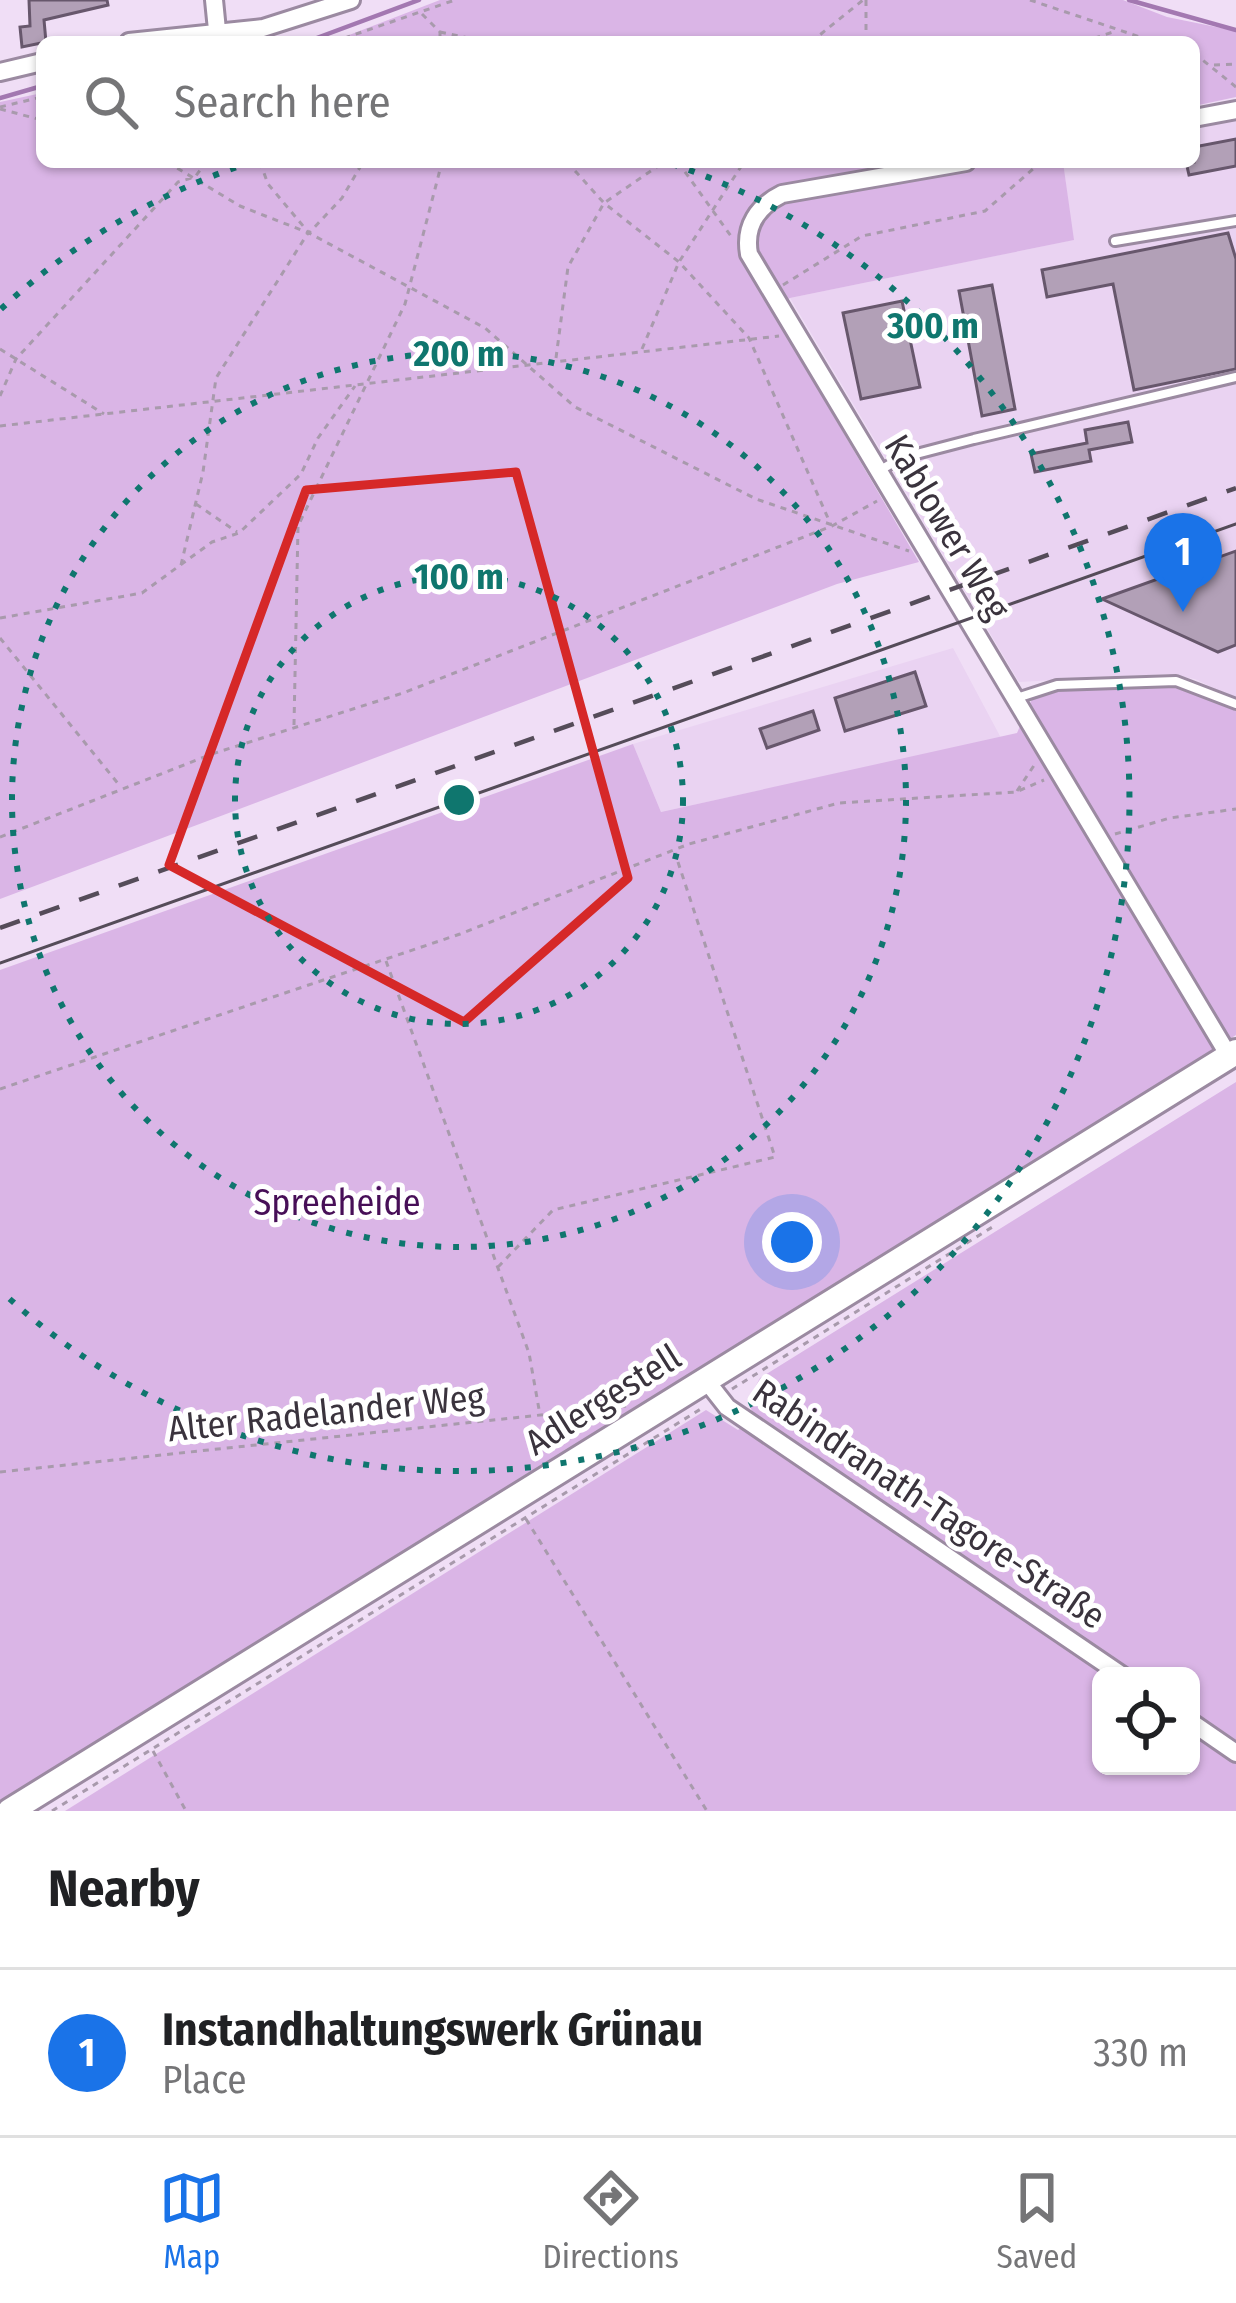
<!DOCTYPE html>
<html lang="en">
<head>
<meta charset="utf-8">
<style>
  :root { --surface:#fff; --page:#f2f2f2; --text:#202124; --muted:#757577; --line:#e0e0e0; --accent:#1a73e8 }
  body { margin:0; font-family:"Fira Sans Condensed",sans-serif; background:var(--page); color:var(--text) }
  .controls { position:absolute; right:36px; bottom:36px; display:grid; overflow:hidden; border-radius:18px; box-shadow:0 3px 9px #0004 }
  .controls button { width:108px; height:108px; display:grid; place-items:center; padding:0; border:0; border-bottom:3px solid var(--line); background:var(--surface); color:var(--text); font:60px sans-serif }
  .you { position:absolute; left:792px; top:1242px; width:42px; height:42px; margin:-30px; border:9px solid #fff; border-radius:50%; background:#1a73e8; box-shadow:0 0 0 18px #1a73e833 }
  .badge { display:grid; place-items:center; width:78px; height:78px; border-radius:50%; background:var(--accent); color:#fff; font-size:39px; font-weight:700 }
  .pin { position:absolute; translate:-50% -99px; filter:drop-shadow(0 3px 6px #0008) }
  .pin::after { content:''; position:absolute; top:63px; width:42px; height:36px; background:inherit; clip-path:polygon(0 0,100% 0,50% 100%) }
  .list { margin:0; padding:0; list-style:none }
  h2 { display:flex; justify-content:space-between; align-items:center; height:156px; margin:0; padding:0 48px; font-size:51px }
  h2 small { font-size:39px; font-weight:400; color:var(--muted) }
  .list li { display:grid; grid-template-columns:78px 1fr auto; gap:36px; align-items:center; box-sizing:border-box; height:168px; padding:0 48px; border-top:3px solid var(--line) }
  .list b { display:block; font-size:45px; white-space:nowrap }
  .list p { margin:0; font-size:39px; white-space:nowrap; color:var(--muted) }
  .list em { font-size:39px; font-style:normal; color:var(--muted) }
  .icon { flex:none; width:66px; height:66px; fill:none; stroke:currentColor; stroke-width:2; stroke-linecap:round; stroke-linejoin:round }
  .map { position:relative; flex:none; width:1236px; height:1811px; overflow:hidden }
  .search { position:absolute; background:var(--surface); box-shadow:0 3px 9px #0004; left:36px; right:36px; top:36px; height:132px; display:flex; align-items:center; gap:30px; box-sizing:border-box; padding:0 42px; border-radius:18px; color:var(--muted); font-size:45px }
  .sheet { height:324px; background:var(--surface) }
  nav { display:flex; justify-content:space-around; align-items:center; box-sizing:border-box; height:168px; border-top:3px solid var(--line); background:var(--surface); font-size:33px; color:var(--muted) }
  nav a { display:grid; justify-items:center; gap:6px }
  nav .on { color:var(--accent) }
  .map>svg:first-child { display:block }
  .built { fill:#ead3f2 }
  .green { fill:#dab5e6; fill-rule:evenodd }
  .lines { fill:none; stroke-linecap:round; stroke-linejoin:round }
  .stream { stroke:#a378b1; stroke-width:4.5 }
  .building { fill:#b2a0b7; stroke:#67576c; stroke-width:3 }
  .lane-casing { stroke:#9b8aa1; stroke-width:14 }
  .street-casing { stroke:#9b8aa1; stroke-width:22 }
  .secondary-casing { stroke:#9b8aa1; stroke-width:30 }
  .path { stroke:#a89aac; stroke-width:3; stroke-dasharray:6 6; stroke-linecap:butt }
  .lane { stroke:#fff; stroke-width:8 }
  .street { stroke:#fff; stroke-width:16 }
  .secondary { stroke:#fff; stroke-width:24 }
  .tram { stroke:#554c59; stroke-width:3 }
  .rail { stroke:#554c59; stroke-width:4.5; stroke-dasharray:21 21; stroke-linecap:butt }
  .marked { fill:none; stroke:#d62828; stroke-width:9; stroke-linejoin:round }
  .ring { fill:none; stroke:#0f766e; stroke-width:6; stroke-dasharray:6 12 }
  .labels { text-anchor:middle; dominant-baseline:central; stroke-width:10; stroke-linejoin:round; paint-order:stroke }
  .street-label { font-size:36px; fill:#3a333d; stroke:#fff }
  .park-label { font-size:36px; fill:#470f57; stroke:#fff }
  .centre { fill:#0f766e; stroke:#fff; stroke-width:6 }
  .ring-label { font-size:36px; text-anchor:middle; font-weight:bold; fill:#0f766e; stroke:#fff; stroke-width:10; stroke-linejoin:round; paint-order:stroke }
</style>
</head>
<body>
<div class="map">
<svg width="1236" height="1811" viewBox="0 0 1236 1811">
  <rect width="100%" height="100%" fill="#f0def6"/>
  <path class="built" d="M1236 118V699L1195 679 1167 674 1019 682 790 298 1073 240 1063 162H1194V127Z
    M953 648 1001 738 661 812 633 744Z"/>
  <path class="green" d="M440 0H1123L1167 17 1236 31V97L1194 106V42H331Z
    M42 93V162H1063L1074 240 790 298 771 309 919 562 837 584 0 899V102Z
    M1181 686 1236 711V1035L0 1805V970L633 744 661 812 1017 733 1032 699 1041 692Z
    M1236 1082V1811H65L706 1410 738 1430 754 1417 748 1400 760 1378ZM1101 1676H1191V1766H1101Z"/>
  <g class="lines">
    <path class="stream" d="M1129 0 1236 30
      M306 42 419 0
      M0 98 42 86"/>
  </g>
  <path class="building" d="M29 0H107L108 5 44 20 46 42 22 47 20 27 30 26Z
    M1236 139V166L1189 175 1186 162H1194V147Z
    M1228 233 1236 259V369L1134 390 1113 284 1047 297 1042 270Z
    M992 285 1015 409 982 416 959 291Z
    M902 301 920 387 861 399 843 313Z
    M1128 422 1132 442 1089 450 1091 461 1035 472 1031 454 1087 443 1085 430Z
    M1236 551V645L1218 652 1102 599Z
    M915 672 926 706 845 731 835 698Z
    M813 711 819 730 767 748 760 729Z"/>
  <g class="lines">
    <defs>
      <path id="lane" d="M1115 241 1236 221
        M901 458V446
        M877 472 901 458 974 439 1236 377
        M1017 698 1057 685 1176 681 1236 704"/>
      <path id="street" d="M214 0 217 30
        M129 42 263 28 351 0
        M0 72 42 62
        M1194 118 1236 110
        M966 162 782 194C758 206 744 226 749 254L1229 1056
        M705 1379 727 1407 1123 1676
        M1191 1722 1236 1753"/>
      <path id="secondary" d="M10 1811 1236 1052"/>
    </defs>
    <use href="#lane" class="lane-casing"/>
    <use href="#street" class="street-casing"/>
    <use href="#secondary" class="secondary-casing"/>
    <path class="path" d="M1030 0 1155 42
      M422 14 440 32V42
      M440 32 488 42
      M333 42 455 0
      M811 42 863 0
      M866 42V0
      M1083 42 1113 32
      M1194 53 1236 87
      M1214 65 1236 64
      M0 107 42 97
      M0 109 42 120
      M167 162 240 206 309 233 342 198 363 162
      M260 162 268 184 309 233 485 328 575 407 756 499 909 551
      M567 162 604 203 679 262 749 338 831 525
      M678 162 733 239
      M783 285 862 236 985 211 1041 162
      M0 349 104 414
      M642 349 679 262 744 162
      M556 358 568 267 604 203 664 162
      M0 396 16 359 178 182 195 177 206 162
      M0 426 779 336
      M196 504 237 532
      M181 565 203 472 216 378 308 233
      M0 618 142 593 212 542 239 533 301 474 318 438 355 386
      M0 638 120 786
      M294 725 298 526 405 304 442 162
      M1017 791 1035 764
      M1115 834 1170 818 1236 809
      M0 837 212 754 403 693 832 526 877 501
      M386 961 529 1353 540 1415
      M0 1089 460 934 689 844 839 803 1016 792 1044 780
      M498 1267 553 1210 775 1157 675 853
      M732 1389 994 1226
      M0 1472 626 1406
      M526 1519 707 1811
      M153 1751 186 1811
      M52 1811 704 1407"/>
    <use href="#lane" class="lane"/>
    <use href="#street" class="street"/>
    <use href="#secondary" class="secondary"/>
    <path class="tram" d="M0 963 1236 524"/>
    <path class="rail" d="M0 928 1236 488"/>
  </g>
  <path class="marked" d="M516 472 628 878 464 1022 169 865 306 490Z"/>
  <g class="ring">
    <circle cx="459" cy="800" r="224"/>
    <circle cx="459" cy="800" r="447"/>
    <path d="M1 309A671 671 0 0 1 246 164M672 164A671 671 0 1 1 1 1291"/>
  </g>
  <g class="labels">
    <g class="street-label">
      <text transform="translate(947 527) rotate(59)">Kablower Weg</text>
      <text transform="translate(603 1400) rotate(-32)">Adlergestell</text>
      <text transform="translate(326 1413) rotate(-6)">Alter Radelander Weg</text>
      <text transform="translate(929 1504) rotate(34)">Rabindranath-Tagore-Straße</text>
    </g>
    <g class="park-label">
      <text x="337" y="1203">Spreeheide</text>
    </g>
  </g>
  <circle cx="459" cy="800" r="18" class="centre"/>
  <g class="ring-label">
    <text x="933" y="338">300 m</text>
    <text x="459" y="366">200 m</text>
    <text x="459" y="589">100 m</text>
  </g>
</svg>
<div class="controls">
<button><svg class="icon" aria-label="locate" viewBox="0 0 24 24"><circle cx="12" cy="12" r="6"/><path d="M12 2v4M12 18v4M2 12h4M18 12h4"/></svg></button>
</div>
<div class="you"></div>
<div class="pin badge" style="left:1183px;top:612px">1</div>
<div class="search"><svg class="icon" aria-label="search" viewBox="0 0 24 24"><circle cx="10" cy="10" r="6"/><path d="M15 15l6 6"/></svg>Search here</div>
</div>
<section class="sheet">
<h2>Nearby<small></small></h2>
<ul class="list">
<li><span class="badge">1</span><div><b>Instandhaltungswerk Grünau</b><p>Place</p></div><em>330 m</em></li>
</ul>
</section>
<nav>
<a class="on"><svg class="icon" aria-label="map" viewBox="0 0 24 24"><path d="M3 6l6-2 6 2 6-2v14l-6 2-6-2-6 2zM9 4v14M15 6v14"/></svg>Map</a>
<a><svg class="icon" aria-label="directions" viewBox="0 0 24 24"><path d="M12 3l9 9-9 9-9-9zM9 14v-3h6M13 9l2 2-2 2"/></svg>Directions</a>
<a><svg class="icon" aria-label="saved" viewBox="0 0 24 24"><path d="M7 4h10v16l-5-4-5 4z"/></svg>Saved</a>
</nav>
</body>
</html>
